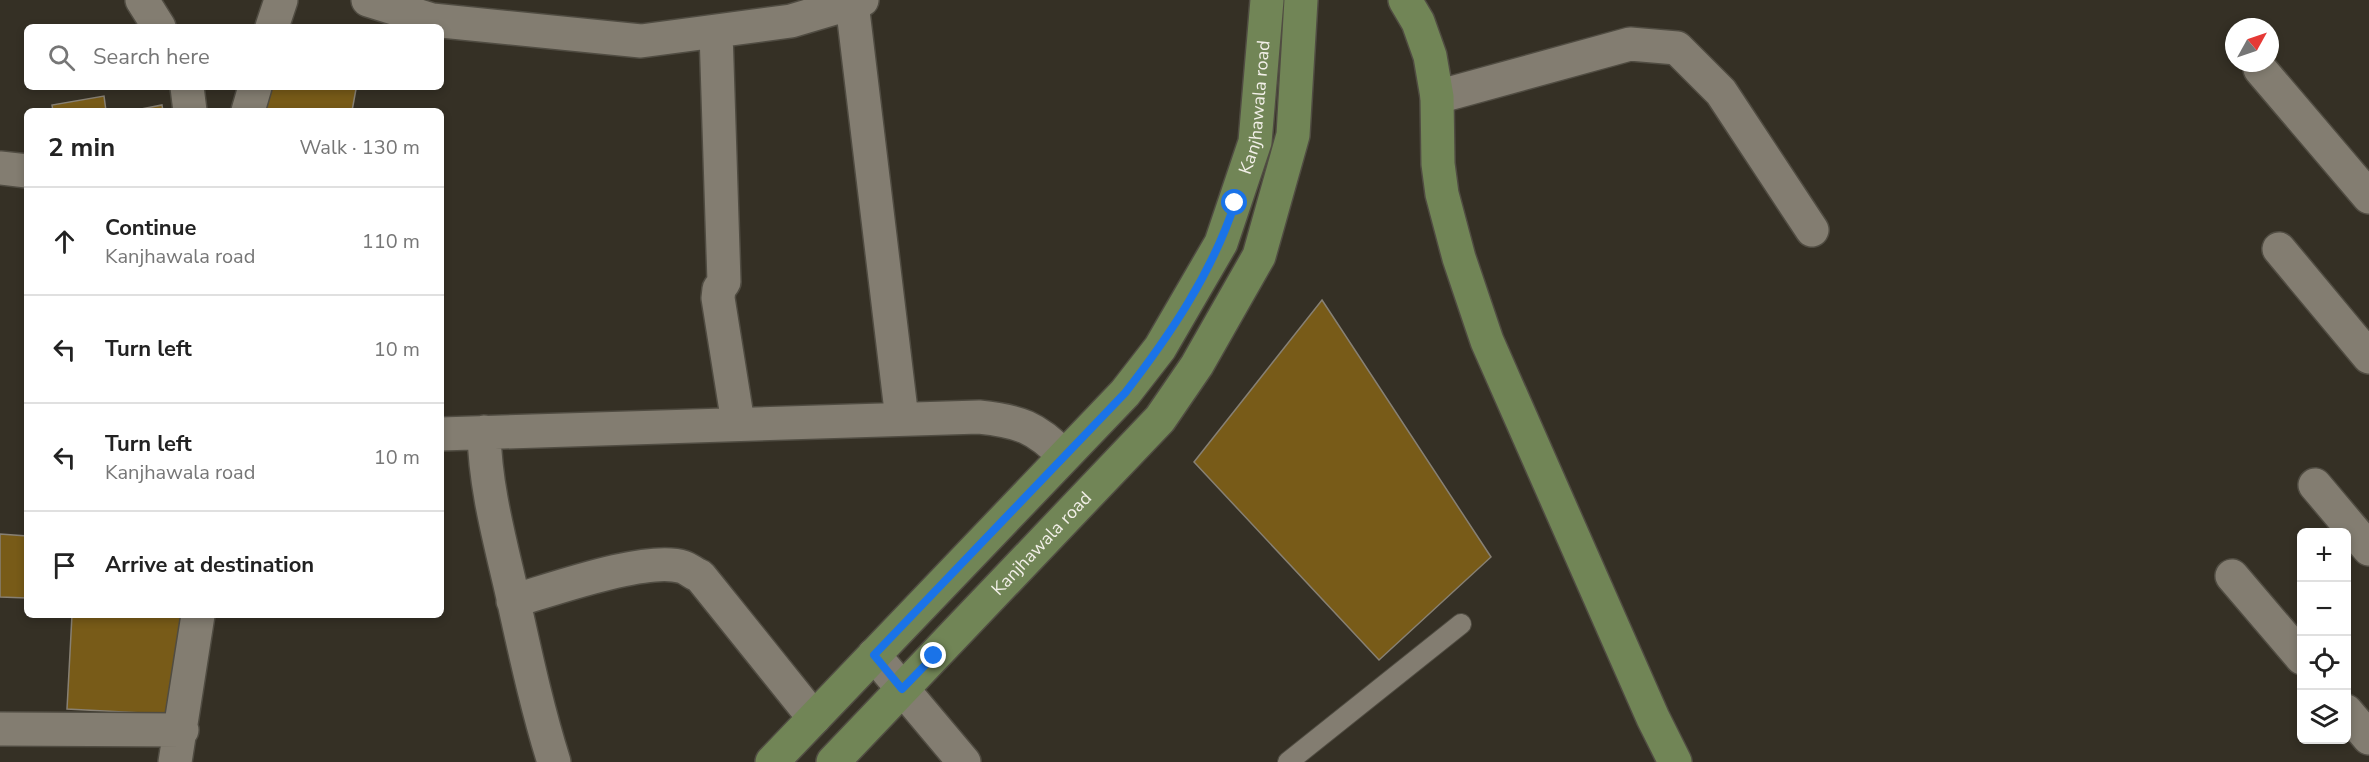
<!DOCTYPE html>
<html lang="en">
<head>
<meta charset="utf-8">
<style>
  :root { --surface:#fff; --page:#f2f2f2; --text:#222; --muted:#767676; --line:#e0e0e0 }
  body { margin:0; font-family:"Nunito Sans",sans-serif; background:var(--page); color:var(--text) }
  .controls { position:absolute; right:18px; bottom:18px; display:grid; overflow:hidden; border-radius:9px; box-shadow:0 3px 9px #0003 }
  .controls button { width:54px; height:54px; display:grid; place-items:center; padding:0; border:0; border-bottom:2px solid var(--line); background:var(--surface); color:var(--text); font:30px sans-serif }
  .compass { position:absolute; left:2225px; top:18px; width:54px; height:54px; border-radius:50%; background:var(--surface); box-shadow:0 3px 9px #0003; rotate:50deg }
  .stop { position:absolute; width:18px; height:18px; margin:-14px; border:4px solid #1a73e8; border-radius:50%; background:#fff }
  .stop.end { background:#1a73e8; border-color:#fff; box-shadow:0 2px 6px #0008 }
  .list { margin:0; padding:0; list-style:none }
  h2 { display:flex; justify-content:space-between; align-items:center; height:78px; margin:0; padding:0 24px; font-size:26px }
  h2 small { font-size:20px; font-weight:400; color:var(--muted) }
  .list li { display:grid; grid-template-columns:39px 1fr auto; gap:18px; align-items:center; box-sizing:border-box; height:108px; padding:0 24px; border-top:2px solid var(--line) }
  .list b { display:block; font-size:22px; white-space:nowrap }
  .list p { margin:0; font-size:20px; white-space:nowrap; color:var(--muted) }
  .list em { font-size:20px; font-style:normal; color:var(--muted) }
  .icon { flex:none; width:33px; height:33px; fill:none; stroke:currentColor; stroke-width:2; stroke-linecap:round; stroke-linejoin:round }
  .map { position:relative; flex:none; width:2369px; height:762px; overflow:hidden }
  .search { position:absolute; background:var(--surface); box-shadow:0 3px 9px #0003; left:24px; top:24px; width:420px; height:66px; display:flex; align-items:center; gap:15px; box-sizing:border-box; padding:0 21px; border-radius:9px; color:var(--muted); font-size:22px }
  .panel { position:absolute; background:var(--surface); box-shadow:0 3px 9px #0003; left:24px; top:108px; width:420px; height:510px; border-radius:9px }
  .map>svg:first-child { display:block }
  .building { fill:#785b18; stroke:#878074; stroke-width:1.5 }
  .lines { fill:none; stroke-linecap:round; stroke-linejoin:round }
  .lane-casing { stroke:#504c42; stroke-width:22 }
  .street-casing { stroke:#504c42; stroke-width:36 }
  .secondary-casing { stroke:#504c42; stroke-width:36 }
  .lane { stroke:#837d71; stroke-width:20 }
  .street { stroke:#837d71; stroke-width:33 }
  .secondary { stroke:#718556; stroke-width:33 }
  .route { stroke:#1a73e8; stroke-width:8 }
  .labels { text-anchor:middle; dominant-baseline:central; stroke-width:4.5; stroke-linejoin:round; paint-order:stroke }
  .street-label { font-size:18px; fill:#f2efe8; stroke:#2b261c }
</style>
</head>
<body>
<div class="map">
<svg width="2369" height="762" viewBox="0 0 2369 762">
  <rect width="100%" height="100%" fill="#353025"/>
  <path class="building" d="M264 87H343L356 89 352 111H259Z
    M104 96 106 111H53L52 105Z
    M162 105 163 111H131Z
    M1322 300 1491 557 1379 660 1194 462Z
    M0 534 27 536V598L0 597Z
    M72 615H185L180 715 67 709Z"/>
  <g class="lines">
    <defs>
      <path id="lane" d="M1288 762 1461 624"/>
      <path id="street" d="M142 0 159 27
        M368 0 432 20 641 41 791 21 862 0
        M852 3 902 419
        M272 27 281 0
        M716 32 724 282 719 289 718 298 738 423
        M2260 69 2369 197
        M187 87 190 111
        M1437 97 1630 44 1677 48 1721 92 1812 230
        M248 111 255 87
        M0 168 27 171
        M2279 249 2369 357
        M484 432C485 486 499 537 511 589 524 647 536 705 554 762
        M441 434 979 417C1019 421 1036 427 1064 456
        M2315 485 2369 549
        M2232 576 2302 658
        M513 601C551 590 648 555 683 567 689 569 694 574 700 576L814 718
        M874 655 964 762
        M2346 711 2369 738
        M0 729 182 730
        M175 762 198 615"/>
      <g id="secondary">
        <path d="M1405 0 1418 22 1430 56 1437 97 1438 164 1442 194 1459 258 1487 341 1653 718 1675 762"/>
        <path id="s1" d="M772 762 1125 393 1160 348 1221 243 1255 142 1267 0"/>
        <path id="s2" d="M833 762 1160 419 1197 365 1259 256 1293 135 1301 0"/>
      </g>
    </defs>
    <use href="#lane" class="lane-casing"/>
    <use href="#street" class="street-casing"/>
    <use href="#secondary" class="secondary-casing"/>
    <use href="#lane" class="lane"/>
    <use href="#street" class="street"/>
    <use href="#secondary" class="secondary"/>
  </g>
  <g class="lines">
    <path class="route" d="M934 656 902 689 874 655 1125 393C1170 335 1212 273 1235 203"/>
  </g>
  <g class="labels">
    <g class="street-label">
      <text stroke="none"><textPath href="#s1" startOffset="830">Kanjhawala road</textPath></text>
      <text stroke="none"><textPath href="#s2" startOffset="302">Kanjhawala road</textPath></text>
    </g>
  </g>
</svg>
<div class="controls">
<button>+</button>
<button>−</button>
<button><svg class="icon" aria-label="locate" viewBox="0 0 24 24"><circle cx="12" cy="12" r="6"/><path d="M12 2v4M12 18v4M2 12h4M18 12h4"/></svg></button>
<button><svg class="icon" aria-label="layers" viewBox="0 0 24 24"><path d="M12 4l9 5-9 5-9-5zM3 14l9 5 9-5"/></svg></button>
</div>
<svg class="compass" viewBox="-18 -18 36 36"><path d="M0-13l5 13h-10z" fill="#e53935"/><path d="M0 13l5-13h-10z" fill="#767676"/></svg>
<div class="stop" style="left:1235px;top:203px"></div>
<div class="stop end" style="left:934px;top:656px"></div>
<div class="search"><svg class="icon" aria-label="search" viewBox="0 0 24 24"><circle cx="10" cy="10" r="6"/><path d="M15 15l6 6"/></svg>Search here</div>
<section class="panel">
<h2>2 min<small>Walk · 130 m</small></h2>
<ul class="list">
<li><svg class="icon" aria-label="ahead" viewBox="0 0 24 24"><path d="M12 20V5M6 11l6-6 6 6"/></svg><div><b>Continue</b><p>Kanjhawala road</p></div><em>110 m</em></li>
<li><svg class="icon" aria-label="left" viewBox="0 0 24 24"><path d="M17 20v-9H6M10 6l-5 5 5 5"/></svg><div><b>Turn left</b></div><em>10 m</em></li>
<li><svg class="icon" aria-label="left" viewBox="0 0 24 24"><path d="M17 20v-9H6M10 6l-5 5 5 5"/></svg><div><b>Turn left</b><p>Kanjhawala road</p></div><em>10 m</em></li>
<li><svg class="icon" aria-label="arrive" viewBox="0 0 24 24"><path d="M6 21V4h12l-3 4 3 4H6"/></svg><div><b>Arrive at destination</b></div></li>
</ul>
</section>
</div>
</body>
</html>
